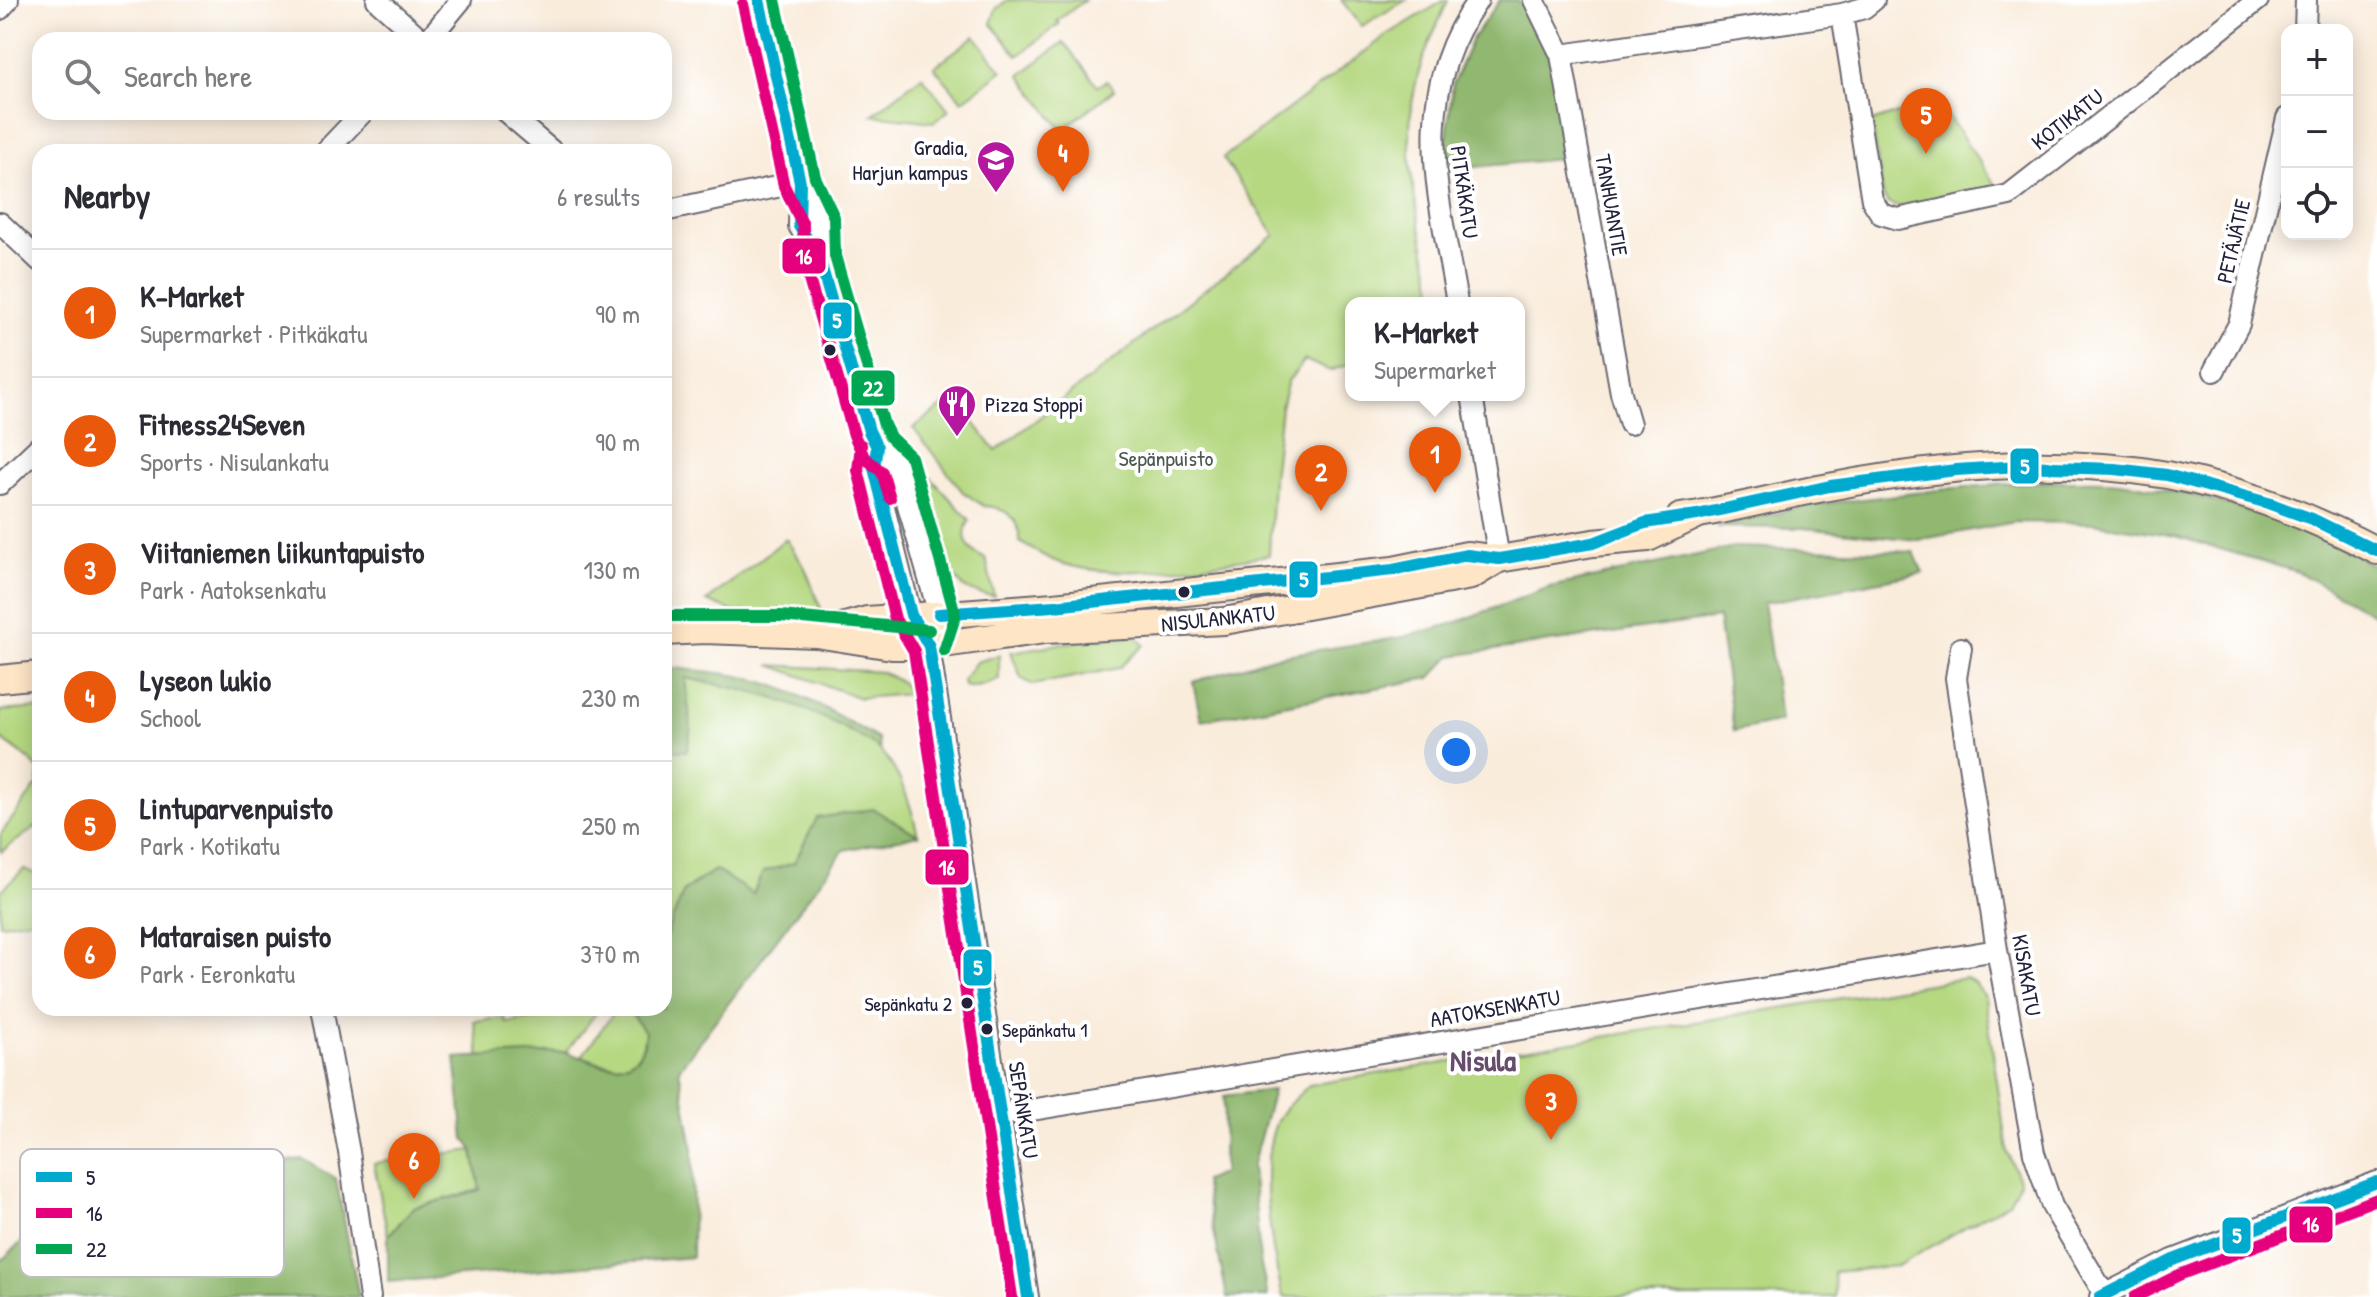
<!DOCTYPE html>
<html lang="en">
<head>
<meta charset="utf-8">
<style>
  :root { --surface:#fff; --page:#f7f7f7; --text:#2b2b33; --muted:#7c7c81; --line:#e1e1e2; --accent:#ea580c }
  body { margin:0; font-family:"Patrick Hand",sans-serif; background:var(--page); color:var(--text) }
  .controls { position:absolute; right:24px; top:24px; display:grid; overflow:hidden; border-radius:16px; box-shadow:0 4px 20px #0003 }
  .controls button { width:72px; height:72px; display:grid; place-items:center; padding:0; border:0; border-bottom:2px solid var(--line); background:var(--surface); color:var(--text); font:40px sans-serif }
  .you { position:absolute; left:1456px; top:752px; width:28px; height:28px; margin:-20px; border:6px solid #fff; border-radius:50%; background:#1a73e8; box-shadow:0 0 0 12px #1a73e833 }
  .badge { display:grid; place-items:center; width:52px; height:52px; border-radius:50%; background:var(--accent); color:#fff; font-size:26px; font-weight:700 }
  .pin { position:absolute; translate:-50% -66px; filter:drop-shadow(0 2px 4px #0008) }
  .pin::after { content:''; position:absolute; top:42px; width:28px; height:24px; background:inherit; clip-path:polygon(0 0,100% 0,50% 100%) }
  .popup { position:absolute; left:1345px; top:297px; width:180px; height:104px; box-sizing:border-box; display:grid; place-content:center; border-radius:16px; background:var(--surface); filter:drop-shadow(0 2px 6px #0005); font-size:26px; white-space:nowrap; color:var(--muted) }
  .popup b { font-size:30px; color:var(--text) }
  .popup::after { content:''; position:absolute; left:50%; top:100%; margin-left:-16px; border:16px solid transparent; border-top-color:var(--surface) }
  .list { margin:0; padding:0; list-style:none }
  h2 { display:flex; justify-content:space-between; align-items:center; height:104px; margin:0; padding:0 32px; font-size:34px }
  h2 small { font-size:26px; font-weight:400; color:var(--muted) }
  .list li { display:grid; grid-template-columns:52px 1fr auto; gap:24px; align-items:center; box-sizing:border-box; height:128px; padding:0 32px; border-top:2px solid var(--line) }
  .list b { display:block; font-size:30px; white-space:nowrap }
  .list p { margin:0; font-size:26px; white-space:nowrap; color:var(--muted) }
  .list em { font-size:26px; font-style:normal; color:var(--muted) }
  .icon { flex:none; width:44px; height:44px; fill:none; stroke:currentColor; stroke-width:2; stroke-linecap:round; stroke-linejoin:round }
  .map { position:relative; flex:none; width:2377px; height:1297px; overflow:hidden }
  .search { position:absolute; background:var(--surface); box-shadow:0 4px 20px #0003; left:32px; top:32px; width:640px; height:88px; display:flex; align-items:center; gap:20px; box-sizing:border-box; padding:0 28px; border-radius:24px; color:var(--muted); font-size:30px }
  .panel { position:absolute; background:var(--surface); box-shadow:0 4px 20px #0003; left:32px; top:144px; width:640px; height:872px; border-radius:24px }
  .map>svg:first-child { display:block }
  .green { fill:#b5d881; stroke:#6c7d5e; stroke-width:2 }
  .forest { fill:#90b86f; stroke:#596d55; stroke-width:2 }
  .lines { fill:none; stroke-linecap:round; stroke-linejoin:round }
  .minor-casing { stroke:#6d6973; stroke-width:24 }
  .secondary-casing { stroke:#6d6973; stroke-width:30 }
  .minor { stroke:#fff; stroke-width:20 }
  .secondary { stroke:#fee5c5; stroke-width:26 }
  .bus-1-casing { stroke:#fff; stroke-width:18 }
  .bus-2-casing { stroke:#fff; stroke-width:18 }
  .bus-3-casing { stroke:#fff; stroke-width:18 }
  .bus-1 { stroke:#00a9ce; stroke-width:12 }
  .bus-2 { stroke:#e5007d; stroke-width:12 }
  .bus-3 { stroke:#00a651; stroke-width:12 }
  .bus-dot { fill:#22223b; stroke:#fff; stroke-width:3 }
  .labels { text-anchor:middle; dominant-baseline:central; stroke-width:8; stroke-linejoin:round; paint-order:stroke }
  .bus-label { font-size:20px; fill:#22223b; stroke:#fff; text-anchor:end }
  .street-label { font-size:22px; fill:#22223b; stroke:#fff }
  .poi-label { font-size:22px; fill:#22223b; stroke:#fff; text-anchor:end }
  .park-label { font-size:22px; fill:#4e5950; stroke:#fff }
  .district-label { font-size:30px; font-weight:bold; fill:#664d6b; stroke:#fff }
  .key { fill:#fff; stroke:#bdbdc4; stroke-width:2 }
  .key-label { font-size:22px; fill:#22223b }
  .line-badge { stroke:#fff; stroke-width:3 }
  .badge-label { font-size:22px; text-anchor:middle; font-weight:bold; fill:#fff }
</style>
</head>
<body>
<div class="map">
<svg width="2377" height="1297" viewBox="0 0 2377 1297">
  <rect width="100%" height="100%" fill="#fff"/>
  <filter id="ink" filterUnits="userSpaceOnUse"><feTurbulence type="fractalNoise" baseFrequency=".0125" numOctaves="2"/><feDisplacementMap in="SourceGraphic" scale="16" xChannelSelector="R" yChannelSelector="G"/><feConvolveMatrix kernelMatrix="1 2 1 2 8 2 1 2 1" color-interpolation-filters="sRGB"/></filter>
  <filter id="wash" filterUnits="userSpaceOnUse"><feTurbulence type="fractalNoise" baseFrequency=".006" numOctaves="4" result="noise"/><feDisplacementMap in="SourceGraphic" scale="32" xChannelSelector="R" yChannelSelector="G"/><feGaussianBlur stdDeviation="1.8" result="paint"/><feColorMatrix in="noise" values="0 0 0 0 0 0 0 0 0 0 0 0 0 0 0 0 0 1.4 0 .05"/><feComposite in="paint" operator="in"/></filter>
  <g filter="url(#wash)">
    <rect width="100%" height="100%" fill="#f9ecdb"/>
    <path class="green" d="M1007 0H1085L1057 21 1059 24 1018 56 991 23 996 9Z
      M1341 0H1406L1362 26Z
      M1445 0H1448C1439 22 1427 45 1420 68 1395 147 1421 225 1436 303H1351V363L1330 371 1305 360 1288 381 1281 407 1273 479 1269 555C1208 564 1117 583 1058 562 1044 557 1031 548 1019 542V533L1015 521 1006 512 994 507 984 506 963 492 913 428 949 402 957 401 996 451 1275 235 1223 158 1387 35Z
      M975 36 1002 71 962 101 934 67Z
      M1064 42 1098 86 1107 81 1114 90 1062 130 1020 75Z
      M922 76 949 110 934 122 872 115Z
      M1937 100 1997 187 1898 207 1888 203 1883 196 1872 122Z
      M930 477 970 520C959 537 968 552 986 559L994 596C984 595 973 593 964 587 943 570 917 505 913 479Z
      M786 539 805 568 821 609 734 612 707 601Z
      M1135 636 1144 645 1119 668 1033 685 1021 678 1011 652 1077 641Z
      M999 655V679C989 684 975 689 964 686L963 680 976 662Z
      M770 665 882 672 901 682 910 694 860 698Z
      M684 678C745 689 794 700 849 730 859 736 873 742 880 750 901 773 911 805 918 835L873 809 794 863 763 872 753 894 685 891 664 940V750H687Z
      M40 708V824L1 852 0 835 38 784 39 771 30 760 0 738V711Z
      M24 869 40 876V918L0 924V892Z
      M1965 978 1975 983 1985 998 2007 1151 2020 1182 2009 1202 1897 1266 1834 1272 1835 1297H1283C1271 1249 1256 1162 1279 1117 1285 1106 1300 1095 1309 1085Z
      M561 1008H600L566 1052 480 1057 474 1021 505 1018 506 1023 549 1016 548 1010Z
      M617 1008C630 1009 638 1022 645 1032 642 1072 611 1069 582 1056Z
      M473 1150 480 1190 413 1208 388 1236 374 1163Z"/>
    <path class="forest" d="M1500 0H1517L1526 6 1550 58 1569 158 1443 170 1453 83 1472 39Z
      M2034 482C2062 482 2092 479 2120 482 2209 494 2300 523 2377 567V616L2298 572 2176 536 2093 523 2015 522 1918 540 1803 528 1717 527 1806 506 1956 488Z
      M1734 547 1914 552 1923 573 1763 603 1781 721 1734 731 1718 618 1451 656 1430 678 1201 720 1193 682 1273 657 1403 637 1452 624 1550 587Z
      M664 667C688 670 714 671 738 676 789 685 835 713 878 739L880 749C813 706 762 692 685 678L691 727 687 751 664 750Z
      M873 809 918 835 844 850 679 1069 693 1148 692 1257 388 1282V1236L413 1208 480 1190 473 1150 464 1138 455 1058 566 1052 603 1065H617L628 1063 637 1057 644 1045 645 1032 634 1017 622 1008H664V940L684 891 715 870 753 894 763 872 794 863 817 818Z
      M1273 1090 1252 1167 1260 1261 1268 1297H1227L1204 1181 1223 1173 1224 1096Z
      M302 1159 336 1179 359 1297H0V1262L34 1230 75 1221 86 1210 230 1170Z"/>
  </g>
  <g filter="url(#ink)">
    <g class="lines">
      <defs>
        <path id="minor" d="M377 0 422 40
          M759 0 800 182 819 221V258L869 431 877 447 896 463 939 614 935 627
          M1534 0 1561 55 1621 393 1630 424
          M0 9 8 0
          M1842 14 1872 200 1881 214 1898 219 2009 195 2258 0
          M2305 30 2306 0
          M428 40 461 0
          M1561 55 1842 14 1864 8 1874 0
          M506 112 553 152
          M325 152 363 112
          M800 186 799 226 818 256
          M664 211 800 182
          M0 223 40 261
          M1457 303C1439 195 1408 98 1478 0
          M2214 371 2239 324 2287 118
          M1472 395 1499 559
          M877 447 874 468 911 615 929 646 1028 1297
          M0 484 40 446
          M1961 648 1956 678 1997 950 2034 1153 2052 1206 2106 1297
          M322 1008 349 1152 370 1297
          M1001 1115 1997 950
          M2100 1297 2173 1260 2377 1182"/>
        <path id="secondary" d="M1680 517C1730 510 1779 496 1829 487 1938 466 2057 456 2167 475 2240 489 2311 516 2377 551
          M664 632 704 630 816 634 892 646H929L1045 630 1224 621 1471 576 1499 559
          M816 634 867 620 1054 606 1393 570 1467 555 1499 559 1593 543 1648 538 1697 515
          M0 679 40 675"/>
      </defs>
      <use href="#minor" class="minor-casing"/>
      <use href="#secondary" class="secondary-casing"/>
      <use href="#minor" class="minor"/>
      <use href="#secondary" class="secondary"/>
      <defs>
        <path id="bus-1" d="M759 0 800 182 799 226 819 258 869 431 877 447 874 468 911 615 929 646 1028 1297
          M939 614 1054 606 1393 570 1467 555 1499 559 1593 543 1645 523 1697 515 1830 486 1956 470 2019 466 2115 469 2167 475 2268 503 2312 519 2377 551
          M2100 1297 2173 1260 2377 1182"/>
        <path id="bus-2" d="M743 4 784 186 803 225 804 262 854 435 864 457 882 472 890 498
          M861 445 858 470 895 619 914 651 1012 1297
          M2135 1297 2179 1275 2377 1199"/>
        <path id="bus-3" d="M775 0 815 177 834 217 835 256 884 425 890 437 911 457 954 610 955 617 944 651
          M664 616H781L929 630"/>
      </defs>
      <use href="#bus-1" class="bus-1-casing"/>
      <use href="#bus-2" class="bus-2-casing"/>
      <use href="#bus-3" class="bus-3-casing"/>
      <use href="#bus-1" class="bus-1"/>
      <use href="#bus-2" class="bus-2"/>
      <use href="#bus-3" class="bus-3"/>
    </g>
  </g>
  <defs>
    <symbol id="university-pin" viewBox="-11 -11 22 30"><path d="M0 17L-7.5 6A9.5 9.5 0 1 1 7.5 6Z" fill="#b5179e" stroke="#fff"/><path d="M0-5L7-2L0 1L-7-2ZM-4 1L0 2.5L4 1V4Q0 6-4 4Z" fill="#fff"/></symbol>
    <symbol id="restaurant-pin" viewBox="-11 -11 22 30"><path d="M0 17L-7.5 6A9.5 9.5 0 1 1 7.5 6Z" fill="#b5179e" stroke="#fff"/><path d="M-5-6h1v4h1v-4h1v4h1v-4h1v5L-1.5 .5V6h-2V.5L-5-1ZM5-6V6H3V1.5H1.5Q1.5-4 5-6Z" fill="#fff"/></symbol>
  </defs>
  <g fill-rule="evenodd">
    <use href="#university-pin" x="974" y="138" width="44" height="60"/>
    <use href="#restaurant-pin" x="935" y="382" width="44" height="60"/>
  </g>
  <g class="bus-dot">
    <circle cx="830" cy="350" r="7"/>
    <circle cx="1184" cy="592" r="7"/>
    <circle cx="967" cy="1003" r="7"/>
    <circle cx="987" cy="1029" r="7"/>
  </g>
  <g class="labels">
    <g class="bus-label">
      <text x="952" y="1003">Sepänkatu 2</text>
      <text x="1002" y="1029" text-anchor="start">Sepänkatu 1</text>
    </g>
    <g class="street-label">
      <text transform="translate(2067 119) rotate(-38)">KOTIKATU</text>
      <text transform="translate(1465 192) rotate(82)">PITKÄKATU</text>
      <text transform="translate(1612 205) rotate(80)">TANHUANTIE</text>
      <text transform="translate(2233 241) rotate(-77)">PETÄJÄTIE</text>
      <text transform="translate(1218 618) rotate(-6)">NISULANKATU</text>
      <text transform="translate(2027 975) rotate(80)">KISAKATU</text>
      <text transform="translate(1495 1008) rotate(-10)">AATOKSENKATU</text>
      <text transform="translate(1024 1110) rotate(81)">SEPÄNKATU</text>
    </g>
    <g class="poi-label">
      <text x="968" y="147">Gradia,<tspan x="968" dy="25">Harjun kampus</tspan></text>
      <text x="985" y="404" text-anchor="start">Pizza Stoppi</text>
    </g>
    <g class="park-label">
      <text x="1166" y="458">Sepänpuisto</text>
    </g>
    <g class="district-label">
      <text x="1483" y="1060">Nisula</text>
    </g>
  </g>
  <rect x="20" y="1149" width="264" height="128" rx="12" class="key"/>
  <rect x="36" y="1172" width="36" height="10" fill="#00a9ce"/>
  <rect x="36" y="1208" width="36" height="10" fill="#e5007d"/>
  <rect x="36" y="1244" width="36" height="10" fill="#00a651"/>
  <g class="key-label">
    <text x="86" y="1185">5</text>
    <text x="86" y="1221">16</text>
    <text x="86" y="1257">22</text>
  </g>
  <g class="line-badge">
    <rect x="781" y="237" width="46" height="38" rx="8" fill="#e5007d"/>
    <rect x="822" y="301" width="31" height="39" rx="8" fill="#00a9ce"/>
    <rect x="850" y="369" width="46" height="38" rx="8" fill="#00a651"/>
    <rect x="2009" y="447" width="31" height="38" rx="8" fill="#00a9ce"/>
    <rect x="1288" y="560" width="31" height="39" rx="8" fill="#00a9ce"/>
    <rect x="924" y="848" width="46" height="38" rx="8" fill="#e5007d"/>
    <rect x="962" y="948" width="31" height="39" rx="8" fill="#00a9ce"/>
    <rect x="2288" y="1205" width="46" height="39" rx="8" fill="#e5007d"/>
    <rect x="2221" y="1216" width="31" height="39" rx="8" fill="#00a9ce"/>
  </g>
  <g class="badge-label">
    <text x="804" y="264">16</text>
    <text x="837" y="328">5</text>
    <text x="873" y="396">22</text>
    <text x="2025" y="474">5</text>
    <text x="1304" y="587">5</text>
    <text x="947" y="875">16</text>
    <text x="978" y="975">5</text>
    <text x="2311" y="1232">16</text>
    <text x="2237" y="1243">5</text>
  </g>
</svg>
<div class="controls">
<button>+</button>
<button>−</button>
<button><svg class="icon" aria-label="locate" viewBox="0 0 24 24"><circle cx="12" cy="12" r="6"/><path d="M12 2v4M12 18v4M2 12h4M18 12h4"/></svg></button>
</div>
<div class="you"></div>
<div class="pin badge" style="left:1435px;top:493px">1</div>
<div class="popup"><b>K-Market</b>Supermarket</div>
<div class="pin badge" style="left:1321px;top:511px">2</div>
<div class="pin badge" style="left:1551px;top:1140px">3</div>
<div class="pin badge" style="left:1063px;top:192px">4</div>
<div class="pin badge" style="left:1926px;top:154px">5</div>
<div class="pin badge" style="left:414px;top:1199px">6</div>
<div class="search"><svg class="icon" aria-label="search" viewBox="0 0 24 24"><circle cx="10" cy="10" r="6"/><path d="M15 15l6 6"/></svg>Search here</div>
<section class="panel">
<h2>Nearby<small>6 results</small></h2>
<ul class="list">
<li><span class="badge">1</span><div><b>K-Market</b><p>Supermarket · Pitkäkatu</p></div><em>90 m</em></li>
<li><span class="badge">2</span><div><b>Fitness24Seven</b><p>Sports · Nisulankatu</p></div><em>90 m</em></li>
<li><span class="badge">3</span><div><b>Viitaniemen liikuntapuisto</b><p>Park · Aatoksenkatu</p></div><em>130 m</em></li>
<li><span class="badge">4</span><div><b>Lyseon lukio</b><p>School</p></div><em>230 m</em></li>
<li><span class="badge">5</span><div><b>Lintuparvenpuisto</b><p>Park · Kotikatu</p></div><em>250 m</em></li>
<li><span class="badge">6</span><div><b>Mataraisen puisto</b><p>Park · Eeronkatu</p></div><em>370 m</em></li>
</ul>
</section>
</div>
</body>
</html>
